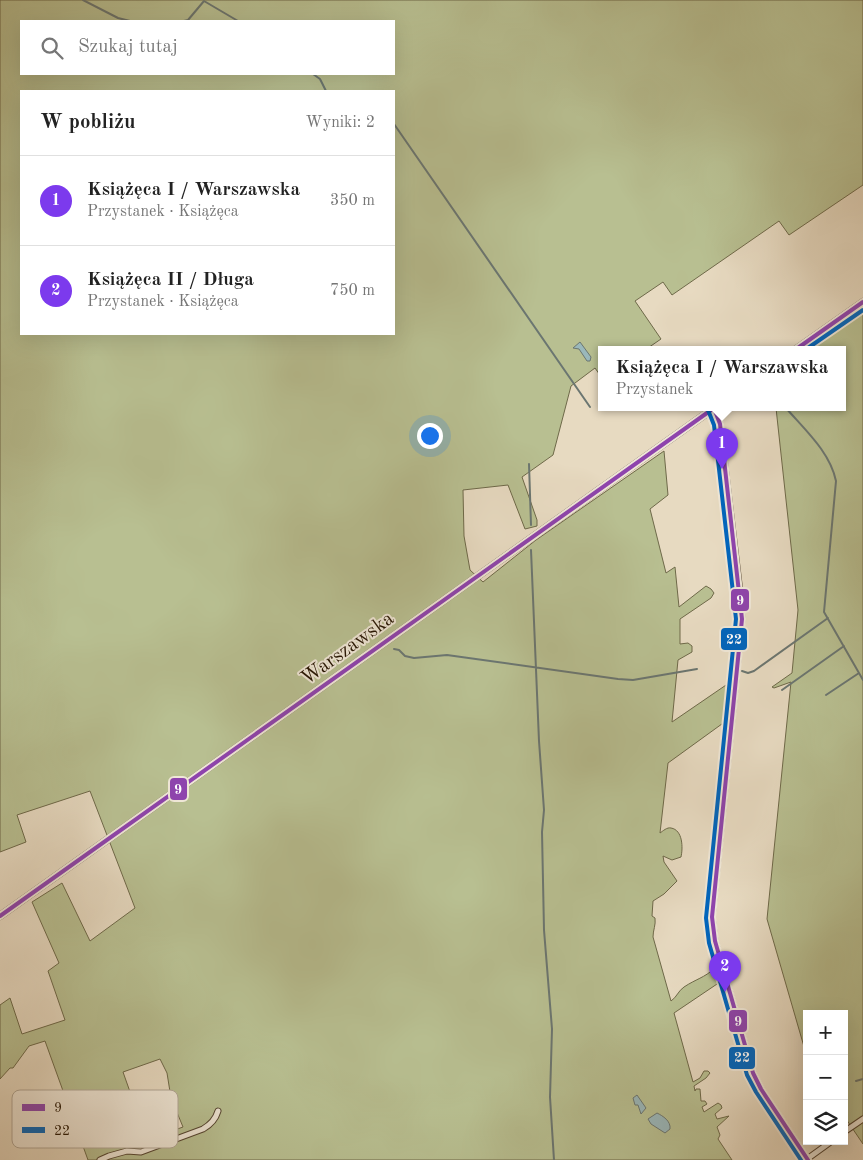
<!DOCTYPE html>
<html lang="pl">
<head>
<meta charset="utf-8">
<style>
  :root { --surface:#fff; --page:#f6f6f6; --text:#222; --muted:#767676; --line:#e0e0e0; --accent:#7c3aed }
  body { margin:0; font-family:"Old Standard TT",serif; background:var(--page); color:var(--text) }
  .controls { position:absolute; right:15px; bottom:15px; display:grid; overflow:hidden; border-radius:0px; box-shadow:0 5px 20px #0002 }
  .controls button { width:45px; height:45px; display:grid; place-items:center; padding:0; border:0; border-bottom:1px solid var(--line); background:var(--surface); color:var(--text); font:25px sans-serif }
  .you { position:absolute; left:429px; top:435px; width:18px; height:18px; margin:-12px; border:4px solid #fff; border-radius:50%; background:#1a73e8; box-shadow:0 0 0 8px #1a73e833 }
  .badge { display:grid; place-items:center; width:32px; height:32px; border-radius:50%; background:var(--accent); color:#fff; font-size:16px; font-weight:700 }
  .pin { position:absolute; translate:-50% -41px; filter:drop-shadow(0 1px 2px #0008) }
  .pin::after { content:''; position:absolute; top:26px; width:18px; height:15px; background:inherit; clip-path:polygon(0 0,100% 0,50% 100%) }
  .popup { position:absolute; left:598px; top:346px; width:248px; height:65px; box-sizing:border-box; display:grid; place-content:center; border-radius:0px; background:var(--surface); filter:drop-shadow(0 1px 4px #0005); font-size:16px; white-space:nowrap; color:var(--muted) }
  .popup b { font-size:19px; color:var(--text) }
  .popup::after { content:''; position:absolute; left:50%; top:100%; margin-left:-10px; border:10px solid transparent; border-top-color:var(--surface) }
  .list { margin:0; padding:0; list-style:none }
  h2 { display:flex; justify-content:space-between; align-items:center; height:65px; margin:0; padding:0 20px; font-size:21px }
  h2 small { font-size:16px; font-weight:400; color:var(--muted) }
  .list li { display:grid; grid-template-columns:32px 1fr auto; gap:15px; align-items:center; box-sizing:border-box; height:90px; padding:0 20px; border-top:1px solid var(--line) }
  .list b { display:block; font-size:19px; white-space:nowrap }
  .list p { margin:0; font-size:16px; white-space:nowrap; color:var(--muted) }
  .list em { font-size:16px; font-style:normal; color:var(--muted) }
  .icon { flex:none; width:28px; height:28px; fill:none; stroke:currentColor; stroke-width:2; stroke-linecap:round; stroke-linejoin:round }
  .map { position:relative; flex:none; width:863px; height:1160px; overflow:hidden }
  .search { position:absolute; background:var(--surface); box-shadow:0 5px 20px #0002; left:20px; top:20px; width:375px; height:55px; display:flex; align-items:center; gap:12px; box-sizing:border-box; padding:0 18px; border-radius:0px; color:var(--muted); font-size:19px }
  .panel { position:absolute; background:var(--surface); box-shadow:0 5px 20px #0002; left:20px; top:90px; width:375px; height:245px; border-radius:0px }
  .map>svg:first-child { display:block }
  .green { fill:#b8bf91; stroke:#6e6949; fill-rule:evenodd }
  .water { fill:#9ab8bb; stroke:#6b7671 }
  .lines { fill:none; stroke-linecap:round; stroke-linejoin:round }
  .stream { stroke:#6b7671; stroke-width:2 }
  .minor-casing { stroke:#554531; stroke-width:7 }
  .tertiary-casing { stroke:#554531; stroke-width:8 }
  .minor { stroke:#efe7d7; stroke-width:5 }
  .tertiary { stroke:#efe7d7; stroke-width:6 }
  .bus-1-casing { stroke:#efe7d7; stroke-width:8 }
  .bus-2-casing { stroke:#efe7d7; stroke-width:8 }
  .bus-1 { stroke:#8e44ad; stroke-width:4 }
  .bus-2 { stroke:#0065bd; stroke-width:4 }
  .labels { text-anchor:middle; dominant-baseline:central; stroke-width:4; stroke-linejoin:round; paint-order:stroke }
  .street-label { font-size:20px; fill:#241301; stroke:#efe7d7 }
  .key { fill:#efe7d7; stroke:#b2a797; stroke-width:1 }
  .key-label { font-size:14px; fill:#241301 }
  .line-badge { stroke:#efe7d7; stroke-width:2 }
  .badge-label { font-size:14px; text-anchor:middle; font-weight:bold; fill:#fff }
</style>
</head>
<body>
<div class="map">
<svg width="863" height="1160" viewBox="0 0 863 1160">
  <rect width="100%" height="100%" fill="#e7dac1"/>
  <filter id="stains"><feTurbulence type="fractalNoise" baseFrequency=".004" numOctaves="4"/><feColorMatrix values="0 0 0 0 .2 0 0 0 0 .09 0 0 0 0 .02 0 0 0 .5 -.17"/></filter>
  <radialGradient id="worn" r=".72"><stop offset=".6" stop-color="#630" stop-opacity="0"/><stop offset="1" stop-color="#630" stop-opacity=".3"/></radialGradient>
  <path class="green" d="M0 0H863V185L789 235 779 221 672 295 663 282 635 301 661 339 645 350H602V378L595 368 571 386 553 455 522 477 537 520V526L525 529 508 485 463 490 464 536 470 570 483 582 536 540 664 451 668 495 650 509 666 573 675 567 679 607 706 586 711 589 714 593 711 598 680 619V644L688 643 692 646V652L678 660 672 722 729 683 726 721 668 763 660 833C663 831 667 827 671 828 683 830 683 848 681 857L672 860 663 856 664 862 677 881 664 894 653 901 652 916 655 918C656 925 653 930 653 937L671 1001C677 997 678 991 684 987 696 979 704 978 715 968L718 969 720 982 674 1013 693 1082 700 1078 704 1071H708L710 1073 706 1078 694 1086 695 1091 696 1089H700L701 1101H705L707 1104 702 1107 704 1112 718 1103 721 1105 722 1108 715 1114 717 1119 729 1116 717 1127 720 1135 718 1139 732 1160H88L45 1041 29 1046 13 1068H10L0 1079V1005L10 998 22 1034 65 1020 48 971 59 963 32 902 62 883 90 941 135 908 90 791 17 815 26 842 0 852ZM21 21H394V74H21ZM21 91H394V334H21ZM160 1059 167 1073 171 1098 183 1127 147 1140 123 1072Z
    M863 303V1144L844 1116V1014H807V1057L767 919 791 682 774 688 772 687 792 673 798 610 776 408H842V350H798Z"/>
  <path class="water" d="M580 342 591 357 590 361H587L579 349 573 348Z
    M637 1095 646 1108 641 1114 638 1105H635L633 1098Z
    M657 1113C663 1116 671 1121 670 1129L665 1133 651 1124 648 1119Z"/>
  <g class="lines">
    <path class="stream" d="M83 0 118 18 130 21
      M184 21 188 20 204 1 238 21
      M313 74 320 79 326 91
      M394 124 590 407
      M786 408C805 430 830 452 836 481L824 612 863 680
      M529 464 531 525
      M531 550 539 741 544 810 542 832 544 930 552 1029 550 1097 554 1160
      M394 649 399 650 405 656 414 658 447 655 618 679 633 680 697 669
      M742 671 748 673 754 671 828 618
      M782 690 844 646
      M826 695 859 673
      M856 1081 863 1079"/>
    <defs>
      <path id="minor" d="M714 408 720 424 739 584 742 619 712 917 715 941 753 1073 761 1089 808 1160
        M844 1132 863 1119
        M807 1159 832 1141
        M100 1160 109 1156 127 1151 141 1152 203 1129C210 1125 216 1118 218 1111"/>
      <path id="tertiary" d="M795 350 863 302
        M0 916 714 408"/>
    </defs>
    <use href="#minor" class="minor-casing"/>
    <use href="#tertiary" class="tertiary-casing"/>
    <use href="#minor" class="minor"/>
    <use href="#tertiary" class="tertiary"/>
    <defs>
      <path id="bus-1" d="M795 350 863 302
        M714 408 720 424 742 619 712 917 715 941 753 1073 761 1089 808 1160
        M0 916 714 408"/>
      <path id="bus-2" d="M805 350 863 310
        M708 410 714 425 736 619 706 918 709 943 747 1075 756 1092 801 1160"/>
    </defs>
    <use href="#bus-1" class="bus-1-casing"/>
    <use href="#bus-2" class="bus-2-casing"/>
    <use href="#bus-1" class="bus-1"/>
    <use href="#bus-2" class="bus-2"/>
  </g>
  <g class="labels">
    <g class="street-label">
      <text transform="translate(348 649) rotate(-36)">Warszawska</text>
    </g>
  </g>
  <rect x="12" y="1090" width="166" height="58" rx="8" class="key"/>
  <rect x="22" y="1104" width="23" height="7" fill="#8e44ad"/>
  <rect x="22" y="1127" width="23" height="6" fill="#0065bd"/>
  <g class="key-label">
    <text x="54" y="1112">9</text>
    <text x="54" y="1135">22</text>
  </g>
  <g class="line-badge">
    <rect x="730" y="588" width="20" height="24" rx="5" fill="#8e44ad"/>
    <rect x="720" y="627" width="28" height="24" rx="5" fill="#0065bd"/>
    <rect x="169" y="777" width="19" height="24" rx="5" fill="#8e44ad"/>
    <rect x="728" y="1009" width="20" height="24" rx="5" fill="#8e44ad"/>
    <rect x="728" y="1046" width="28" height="24" rx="5" fill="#0065bd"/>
  </g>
  <g class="badge-label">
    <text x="740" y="605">9</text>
    <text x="734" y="644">22</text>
    <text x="178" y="794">9</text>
    <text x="738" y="1026">9</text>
    <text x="742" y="1062">22</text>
  </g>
  <rect width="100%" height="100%" filter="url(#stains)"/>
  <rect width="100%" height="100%" fill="url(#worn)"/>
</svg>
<div class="controls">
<button>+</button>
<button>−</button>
<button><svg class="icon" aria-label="layers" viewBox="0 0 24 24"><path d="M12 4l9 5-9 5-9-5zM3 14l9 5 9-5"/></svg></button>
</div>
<div class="you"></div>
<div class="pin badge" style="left:722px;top:469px">1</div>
<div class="popup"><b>Książęca I / Warszawska</b>Przystanek</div>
<div class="pin badge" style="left:725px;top:992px">2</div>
<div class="search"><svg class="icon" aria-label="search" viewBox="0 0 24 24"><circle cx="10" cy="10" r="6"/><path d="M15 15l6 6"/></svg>Szukaj tutaj</div>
<section class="panel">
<h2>W pobliżu<small>Wyniki: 2</small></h2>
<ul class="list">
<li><span class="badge">1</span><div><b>Książęca I / Warszawska</b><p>Przystanek · Książęca</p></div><em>350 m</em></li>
<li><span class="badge">2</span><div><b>Książęca II / Długa</b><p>Przystanek · Książęca</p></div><em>750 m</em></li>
</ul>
</section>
</div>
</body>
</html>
